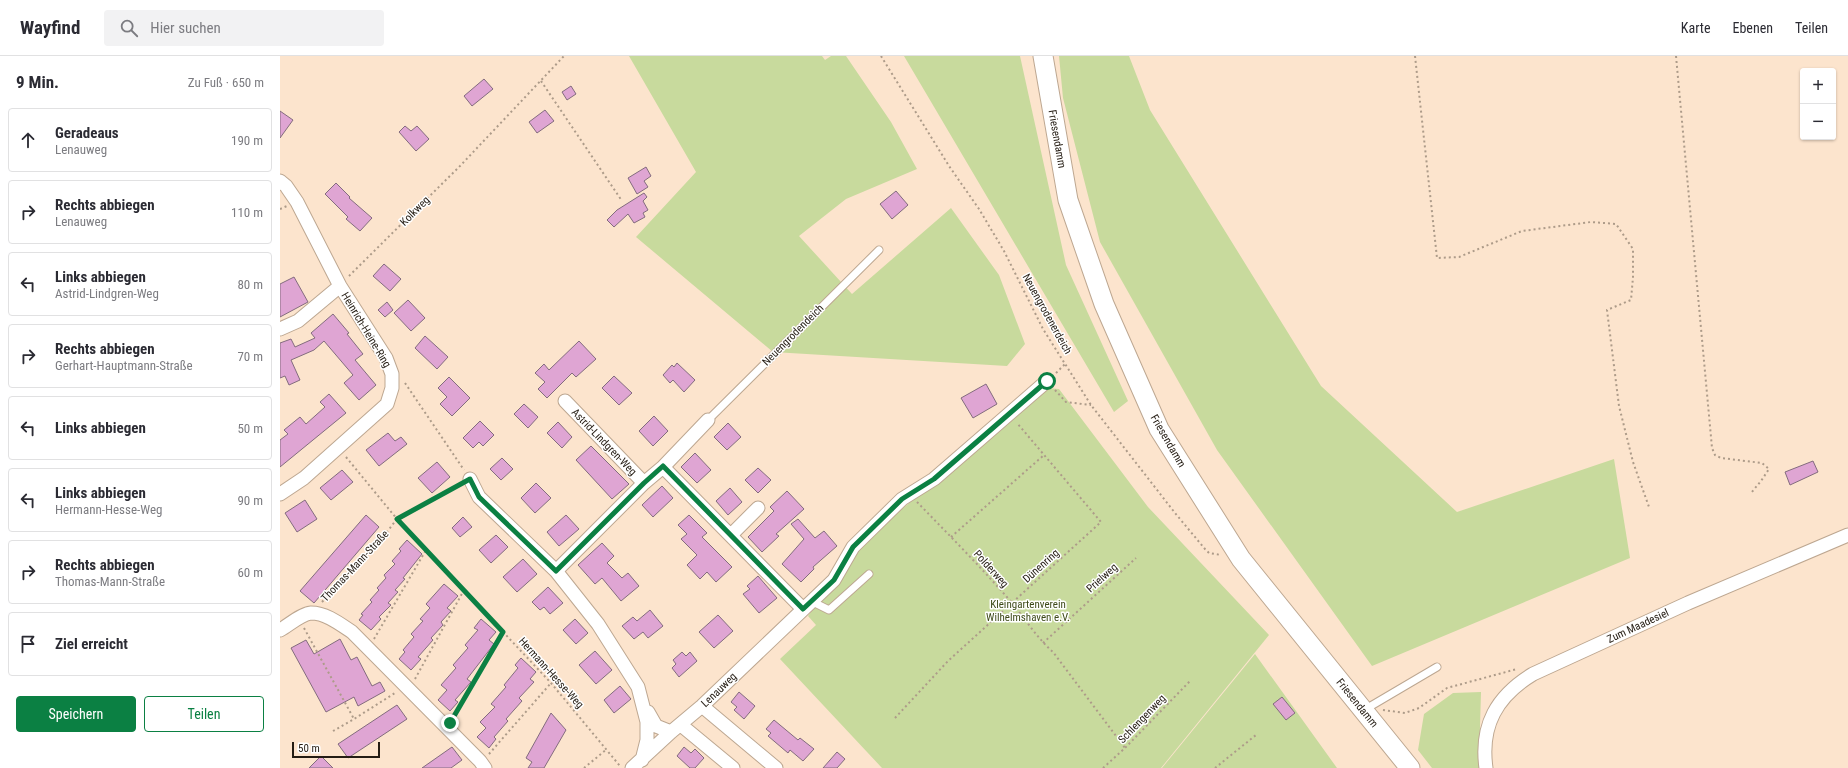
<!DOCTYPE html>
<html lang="de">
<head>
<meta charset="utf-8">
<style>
  :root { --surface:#fff; --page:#f2f2f3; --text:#2b2b33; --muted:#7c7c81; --line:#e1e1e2; --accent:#0b8043 }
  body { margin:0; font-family:"Roboto Condensed",sans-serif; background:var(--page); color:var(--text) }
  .controls { position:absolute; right:12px; top:12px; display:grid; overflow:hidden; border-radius:4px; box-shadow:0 1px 3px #0004 }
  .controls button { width:36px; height:36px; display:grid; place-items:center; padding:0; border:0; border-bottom:1px solid var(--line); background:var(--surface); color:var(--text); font:20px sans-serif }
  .scale { position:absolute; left:12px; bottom:10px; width:88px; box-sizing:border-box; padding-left:4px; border:2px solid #241c13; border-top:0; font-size:11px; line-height:14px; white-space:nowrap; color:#241c13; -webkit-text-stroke:3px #fff; paint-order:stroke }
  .stop { position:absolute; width:12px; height:12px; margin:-9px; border:3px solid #0b8043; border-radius:50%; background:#fff }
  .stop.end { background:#0b8043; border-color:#fff; box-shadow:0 1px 4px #0008 }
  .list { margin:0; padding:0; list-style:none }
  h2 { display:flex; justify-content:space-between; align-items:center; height:52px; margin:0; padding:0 16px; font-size:17px }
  h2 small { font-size:13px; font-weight:400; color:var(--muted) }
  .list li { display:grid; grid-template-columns:26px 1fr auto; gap:12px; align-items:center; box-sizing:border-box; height:64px; margin:0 8px 8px; padding:0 8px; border:1px solid var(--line); border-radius:4px }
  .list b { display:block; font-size:15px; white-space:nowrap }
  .list p { margin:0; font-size:13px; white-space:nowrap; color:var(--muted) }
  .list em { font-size:13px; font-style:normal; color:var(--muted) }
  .actions { display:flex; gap:8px; padding:12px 16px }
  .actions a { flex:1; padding:9px 0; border:1px solid var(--accent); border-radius:4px; text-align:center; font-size:14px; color:var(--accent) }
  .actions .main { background:var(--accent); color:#fff }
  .icon { flex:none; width:22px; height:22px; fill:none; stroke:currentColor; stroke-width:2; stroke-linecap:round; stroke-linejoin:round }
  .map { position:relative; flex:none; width:1568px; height:712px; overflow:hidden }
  header { display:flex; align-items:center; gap:24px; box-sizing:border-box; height:56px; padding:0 20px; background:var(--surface); border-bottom:1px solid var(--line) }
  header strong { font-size:19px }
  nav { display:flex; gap:22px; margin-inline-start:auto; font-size:14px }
  .search { width:280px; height:36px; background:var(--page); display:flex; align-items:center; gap:10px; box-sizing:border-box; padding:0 14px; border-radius:4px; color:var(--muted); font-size:15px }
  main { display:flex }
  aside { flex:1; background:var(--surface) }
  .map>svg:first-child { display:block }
  .green { fill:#c8da9d }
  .building { fill:#dfa5d3; stroke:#836c7e }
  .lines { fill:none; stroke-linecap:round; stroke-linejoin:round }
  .lane-casing { stroke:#bda791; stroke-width:9 }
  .street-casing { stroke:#bda791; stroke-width:15 }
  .secondary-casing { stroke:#bda791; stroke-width:21 }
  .path { stroke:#ad9b89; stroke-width:2; stroke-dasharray:2 3; stroke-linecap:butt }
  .lane { stroke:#fff; stroke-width:7 }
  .street { stroke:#fff; stroke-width:13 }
  .secondary { stroke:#fff; stroke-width:19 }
  .route { stroke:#0b8043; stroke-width:5 }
  .labels { text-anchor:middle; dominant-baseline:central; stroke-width:3; stroke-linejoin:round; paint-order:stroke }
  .street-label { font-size:11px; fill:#241c13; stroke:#fff }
  .park-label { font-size:11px; fill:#3d4918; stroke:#fff }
</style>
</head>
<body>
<header>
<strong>Wayfind</strong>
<div class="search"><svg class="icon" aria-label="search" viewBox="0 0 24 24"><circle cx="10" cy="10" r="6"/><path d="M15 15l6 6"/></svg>Hier suchen</div>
<nav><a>Karte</a><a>Ebenen</a><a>Teilen</a></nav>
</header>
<main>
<aside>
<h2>9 Min.<small>Zu Fuß · 650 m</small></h2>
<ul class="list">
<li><svg class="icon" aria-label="ahead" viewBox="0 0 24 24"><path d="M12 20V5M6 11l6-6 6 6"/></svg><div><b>Geradeaus</b><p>Lenauweg</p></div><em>190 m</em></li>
<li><svg class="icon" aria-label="right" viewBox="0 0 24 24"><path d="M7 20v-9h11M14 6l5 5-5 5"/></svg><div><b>Rechts abbiegen</b><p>Lenauweg</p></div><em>110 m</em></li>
<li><svg class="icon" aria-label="left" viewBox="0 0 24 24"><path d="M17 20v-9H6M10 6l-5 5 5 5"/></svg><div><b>Links abbiegen</b><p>Astrid-Lindgren-Weg</p></div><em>80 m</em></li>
<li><svg class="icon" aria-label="right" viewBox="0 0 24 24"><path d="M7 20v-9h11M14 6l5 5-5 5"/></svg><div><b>Rechts abbiegen</b><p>Gerhart-Hauptmann-Straße</p></div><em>70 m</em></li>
<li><svg class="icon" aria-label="left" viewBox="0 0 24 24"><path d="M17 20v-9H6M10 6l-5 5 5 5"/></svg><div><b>Links abbiegen</b></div><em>50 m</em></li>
<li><svg class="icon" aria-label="left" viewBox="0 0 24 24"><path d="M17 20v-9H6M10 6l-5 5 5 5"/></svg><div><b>Links abbiegen</b><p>Hermann-Hesse-Weg</p></div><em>90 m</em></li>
<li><svg class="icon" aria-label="right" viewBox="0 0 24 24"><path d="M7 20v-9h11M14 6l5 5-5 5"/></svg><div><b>Rechts abbiegen</b><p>Thomas-Mann-Straße</p></div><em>60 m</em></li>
<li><svg class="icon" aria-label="arrive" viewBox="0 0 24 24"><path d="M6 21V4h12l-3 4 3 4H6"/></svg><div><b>Ziel erreicht</b></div></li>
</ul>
<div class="actions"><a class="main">Speichern</a><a>Teilen</a></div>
</aside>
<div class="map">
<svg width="1568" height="712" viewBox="0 0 1568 712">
  <rect width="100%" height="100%" fill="#fce4cd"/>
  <path class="green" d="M349 0H542L545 4 551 0H566L611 66 637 113 566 143 519 180 572 238 671 152 719 219 745 288 727 310 493 296 356 181 416 116Z
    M624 0H740L786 209 848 345 834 356Z
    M779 0H849L870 54 1041 330 1177 456 1334 403 1350 502 1092 610 937 394 820 186 783 42Z
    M766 332 779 333 868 451 989 579 881 712H602L500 603 536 569 528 560 584 485Z
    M975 598 1057 712H882Z
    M1201 636 1199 706 1201 712H1152L1138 694 1144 658 1173 637Z"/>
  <path class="building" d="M204 23 213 33 192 50 184 40Z
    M291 30 296 38 287 44 282 36Z
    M265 54 274 65 257 77 249 66Z
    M0 55 13 64 0 82Z
    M125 70 131 75 137 70 149 83 136 95 119 76Z
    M366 111 371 120 364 125 368 131 357 138 348 122Z
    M56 127 70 141 69 142 92 162 80 175 66 163 68 161 45 138Z
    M616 135 628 149 612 163 600 148Z
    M364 137 367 141 363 145 368 154 363 157 365 161 354 167 348 158 334 171 327 164 337 154Z
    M104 208 121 223 110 235 93 220Z
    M14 221 28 246 0 261V228Z
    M128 244 145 262 131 275 114 257Z
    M107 246 113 254 105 261 98 254Z
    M53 258 69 277 67 278 83 298 75 304 96 329 79 344 64 327 73 319 44 285 34 294 11 304 20 324 9 329 5 320 0 322V287L11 283 15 291 35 282 31 277Z
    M145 280 168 301 157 313 135 292Z
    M299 285 316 303 296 321 292 317 267 342 258 333 265 326 255 317 264 308 269 314Z
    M397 307 415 324 404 336 393 324 390 327 383 319 392 309 394 311Z
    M334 320 352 337 339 349 322 332Z
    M169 321 190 342 172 360 160 348 167 341 158 332Z
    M706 328 717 348 693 362 681 342Z
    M49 338 66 357 0 411V384L8 378 4 374 20 361 26 368 45 351 40 346Z
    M244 348 258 361 248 372 234 358Z
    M374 360 388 375 373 390 359 375Z
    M200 365 214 379 203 390 199 386 193 392 183 382Z
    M278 366 292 381 282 392 267 377Z
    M448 367 461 381 447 394 434 381Z
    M108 377 115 385 121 381 127 388 99 410 86 394Z
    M311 390 349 428 332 443 296 404Z
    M415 397 431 414 417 427 401 411Z
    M222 402 233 413 221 424 210 413Z
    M1533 405 1538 416 1510 429 1505 416Z
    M157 406 170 421 152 437 138 422Z
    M478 412 491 424 478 437 465 424Z
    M62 414 73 426 51 444 40 432Z
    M256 427 271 442 255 457 241 442Z
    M382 430 393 442 373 461 362 449Z
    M450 432 462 446 448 459 436 445Z
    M507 435 524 453 496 478 499 480 482 496 468 481 494 455 490 451Z
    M25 444 37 463 17 476 5 457Z
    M86 459 99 471 34 547 20 535Z
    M286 459 299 473 279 490 267 476Z
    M409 459 427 477 422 481 452 511 436 526 427 516 420 523 407 509 417 499 401 483 407 478 398 469Z
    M183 461 192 471 180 481 172 472Z
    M518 463 535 482 544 475 557 490 533 511 534 513 521 526 502 508 524 483 511 468Z
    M216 479 228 491 211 507 199 494Z
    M127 484 142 498 123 522 125 523 115 534 118 536 108 547 111 549 99 561 101 563 91 574 79 564 83 559 81 558 92 546 90 544 99 534 97 532 106 522 104 519 115 508 112 505 121 495 119 493Z
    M322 487 334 500 327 507 342 522 348 517 359 530 341 545 322 522 315 528 298 509Z
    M243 503 257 518 237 536 223 521Z
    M478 520 497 542 479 557 463 538 470 533 467 530Z
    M164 528 178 540 167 552 171 555 161 566 163 569 151 582 153 584 138 601 141 603 131 614 119 603 125 596 123 594 134 581 131 578 143 565 140 563 150 552 146 548Z
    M268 531 283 547 270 558 264 551 260 554 252 546Z
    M370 554 383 570 368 582 363 576 354 583 342 570 353 561 357 565Z
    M438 559 453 575 434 592 419 576Z
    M201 563 216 576 209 584 214 588 187 623 191 626 175 644 178 646 170 655 158 644 167 634 161 629 176 612 173 609 188 592 185 589 198 574 194 572Z
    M295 563 308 577 296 588 283 574Z
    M60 583 71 604 77 601 92 630 100 626 105 635 78 650 74 641 46 656 11 592 26 584 34 598Z
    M315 595 332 614 316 628 299 609Z
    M402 596 406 600 410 596 417 605 399 621 392 612 396 608 393 604Z
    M241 602 256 616 250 623 254 626 239 642 242 645 226 663 228 665 214 681 216 683 209 692 197 681 206 672 200 666 215 651 211 648 226 631 224 629 238 612 235 609Z
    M340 630 351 643 334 657 324 644Z
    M459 636 475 650 464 663 454 654 457 651 451 646Z
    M1002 641 1015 657 1006 664 993 648Z
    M117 649 127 663 68 702 58 688Z
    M271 657 286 674 264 712H248L252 706 246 702Z
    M494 664 518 684 520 682 534 693 523 705 510 694 508 697 488 680 491 677 486 673Z
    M172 691 182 704 171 712H142Z
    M404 691 411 697 415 693 424 702 415 712H410L397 700Z
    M557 696 565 703 557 712H543Z
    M41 700 53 712H29Z"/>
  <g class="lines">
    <defs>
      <path id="lane" d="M428 364 599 194
        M531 545 549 554 589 518
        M1084 654 1157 611"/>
      <path id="street" d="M0 125 6 130 17 146 60 230 106 302 112 318V332L107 348 24 422 0 438
        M0 273 18 265 60 230
        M383 411 523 553
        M190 423 199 441 276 515 318 568 358 631 367 666V684L362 704
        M364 427 383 411 428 364
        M451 479 478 452
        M276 515 364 427 285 345
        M0 574C9 569 21 558 31 557 46 557 60 568 72 576L200 705 205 712
        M422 650 496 712
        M368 656 376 670 391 676
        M401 669 453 712
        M352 712 391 676 422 650 554 524 573 491 622 443 654 423 767 325
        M1206 712C1200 669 1217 640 1253 618L1408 547 1568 479"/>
      <path id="secondary" d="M763 0 788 144 824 248 879 373 961 503 1130 712"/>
    </defs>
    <use href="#lane" class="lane-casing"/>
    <use href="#street" class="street-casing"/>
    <use href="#secondary" class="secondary-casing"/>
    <path class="path" d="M601 0 669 110 699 153 724 195 763 273 811 349 895 457 925 493 929 497 941 499
      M1135 0 1157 202 1179 201 1242 175 1311 166 1336 168 1353 193V221L1351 244 1327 254 1339 350 1353 406 1369 451
      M1396 0 1432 392 1435 399 1441 402 1482 407 1489 413 1481 425 1471 437
      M261 25 342 145
      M0 153 7 150
      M69 220 180 110 284 0
      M776 317 785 308
      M125 327 184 414
      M775 334 786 346 811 349
      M66 401 117 463 271 627 340 710
      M637 446C669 479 702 512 732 547 746 564 757 582 773 596L845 692
      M671 481 764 399
      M42 546 103 481 117 463 180 429
      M24 572 74 663
      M94 583 146 494
      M763 587 856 502
      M135 623 184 534
      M1103 654 1125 657 1139 652 1167 632 1237 613
      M173 661 223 576
      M615 662 668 605 821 466 737 367
      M53 675 74 663 115 637
      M209 698 271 627
      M304 712 327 693
      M823 712 845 692 911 624
      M935 712 976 679"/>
    <use href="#lane" class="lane"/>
    <use href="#street" class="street"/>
    <use href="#secondary" class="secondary"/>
  </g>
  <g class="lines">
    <path class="route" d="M170 667 223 576 117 463 190 423 199 441 276 515 364 427 383 410 523 553 554 524 573 491 622 443 654 423 767 325"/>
  </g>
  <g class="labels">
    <g class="street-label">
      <text transform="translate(777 83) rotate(80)">Friesendamm</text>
      <text transform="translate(135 155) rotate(-45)">Kolkweg</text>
      <text transform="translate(767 258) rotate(61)">Neuengrodenerdeich</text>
      <text transform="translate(86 274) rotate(59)">Heinrich-Heine-Ring</text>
      <text transform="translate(513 279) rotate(-45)">Neuengrodendeich</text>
      <text transform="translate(888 385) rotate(60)">Friesendamm</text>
      <text transform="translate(324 386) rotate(46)">Astrid-Lindgren-Weg</text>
      <text transform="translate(75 510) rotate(-47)">Thomas-Mann-Straße</text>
      <text transform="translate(761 510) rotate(-42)">Dünenring</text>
      <text transform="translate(711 513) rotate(48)">Polderweg</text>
      <text transform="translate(822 522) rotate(-42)">Prielweg</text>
      <text transform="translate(1358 570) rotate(-25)">Zum Maadesiel</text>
      <text transform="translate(271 617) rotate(48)">Hermann-Hesse-Weg</text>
      <text transform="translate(439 634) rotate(-44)">Lenauweg</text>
      <text transform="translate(1077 647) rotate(51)">Friesendamm</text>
      <text transform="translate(862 663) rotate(-46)">Schlengenweg</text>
    </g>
    <g class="park-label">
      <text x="748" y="548">Kleingartenverein<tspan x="748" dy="13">Wilhelmshaven e.V.</tspan></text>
    </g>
  </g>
</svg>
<div class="controls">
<button>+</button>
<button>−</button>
</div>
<div class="scale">50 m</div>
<div class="stop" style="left:767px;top:325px"></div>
<div class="stop end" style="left:170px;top:667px"></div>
</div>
</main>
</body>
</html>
